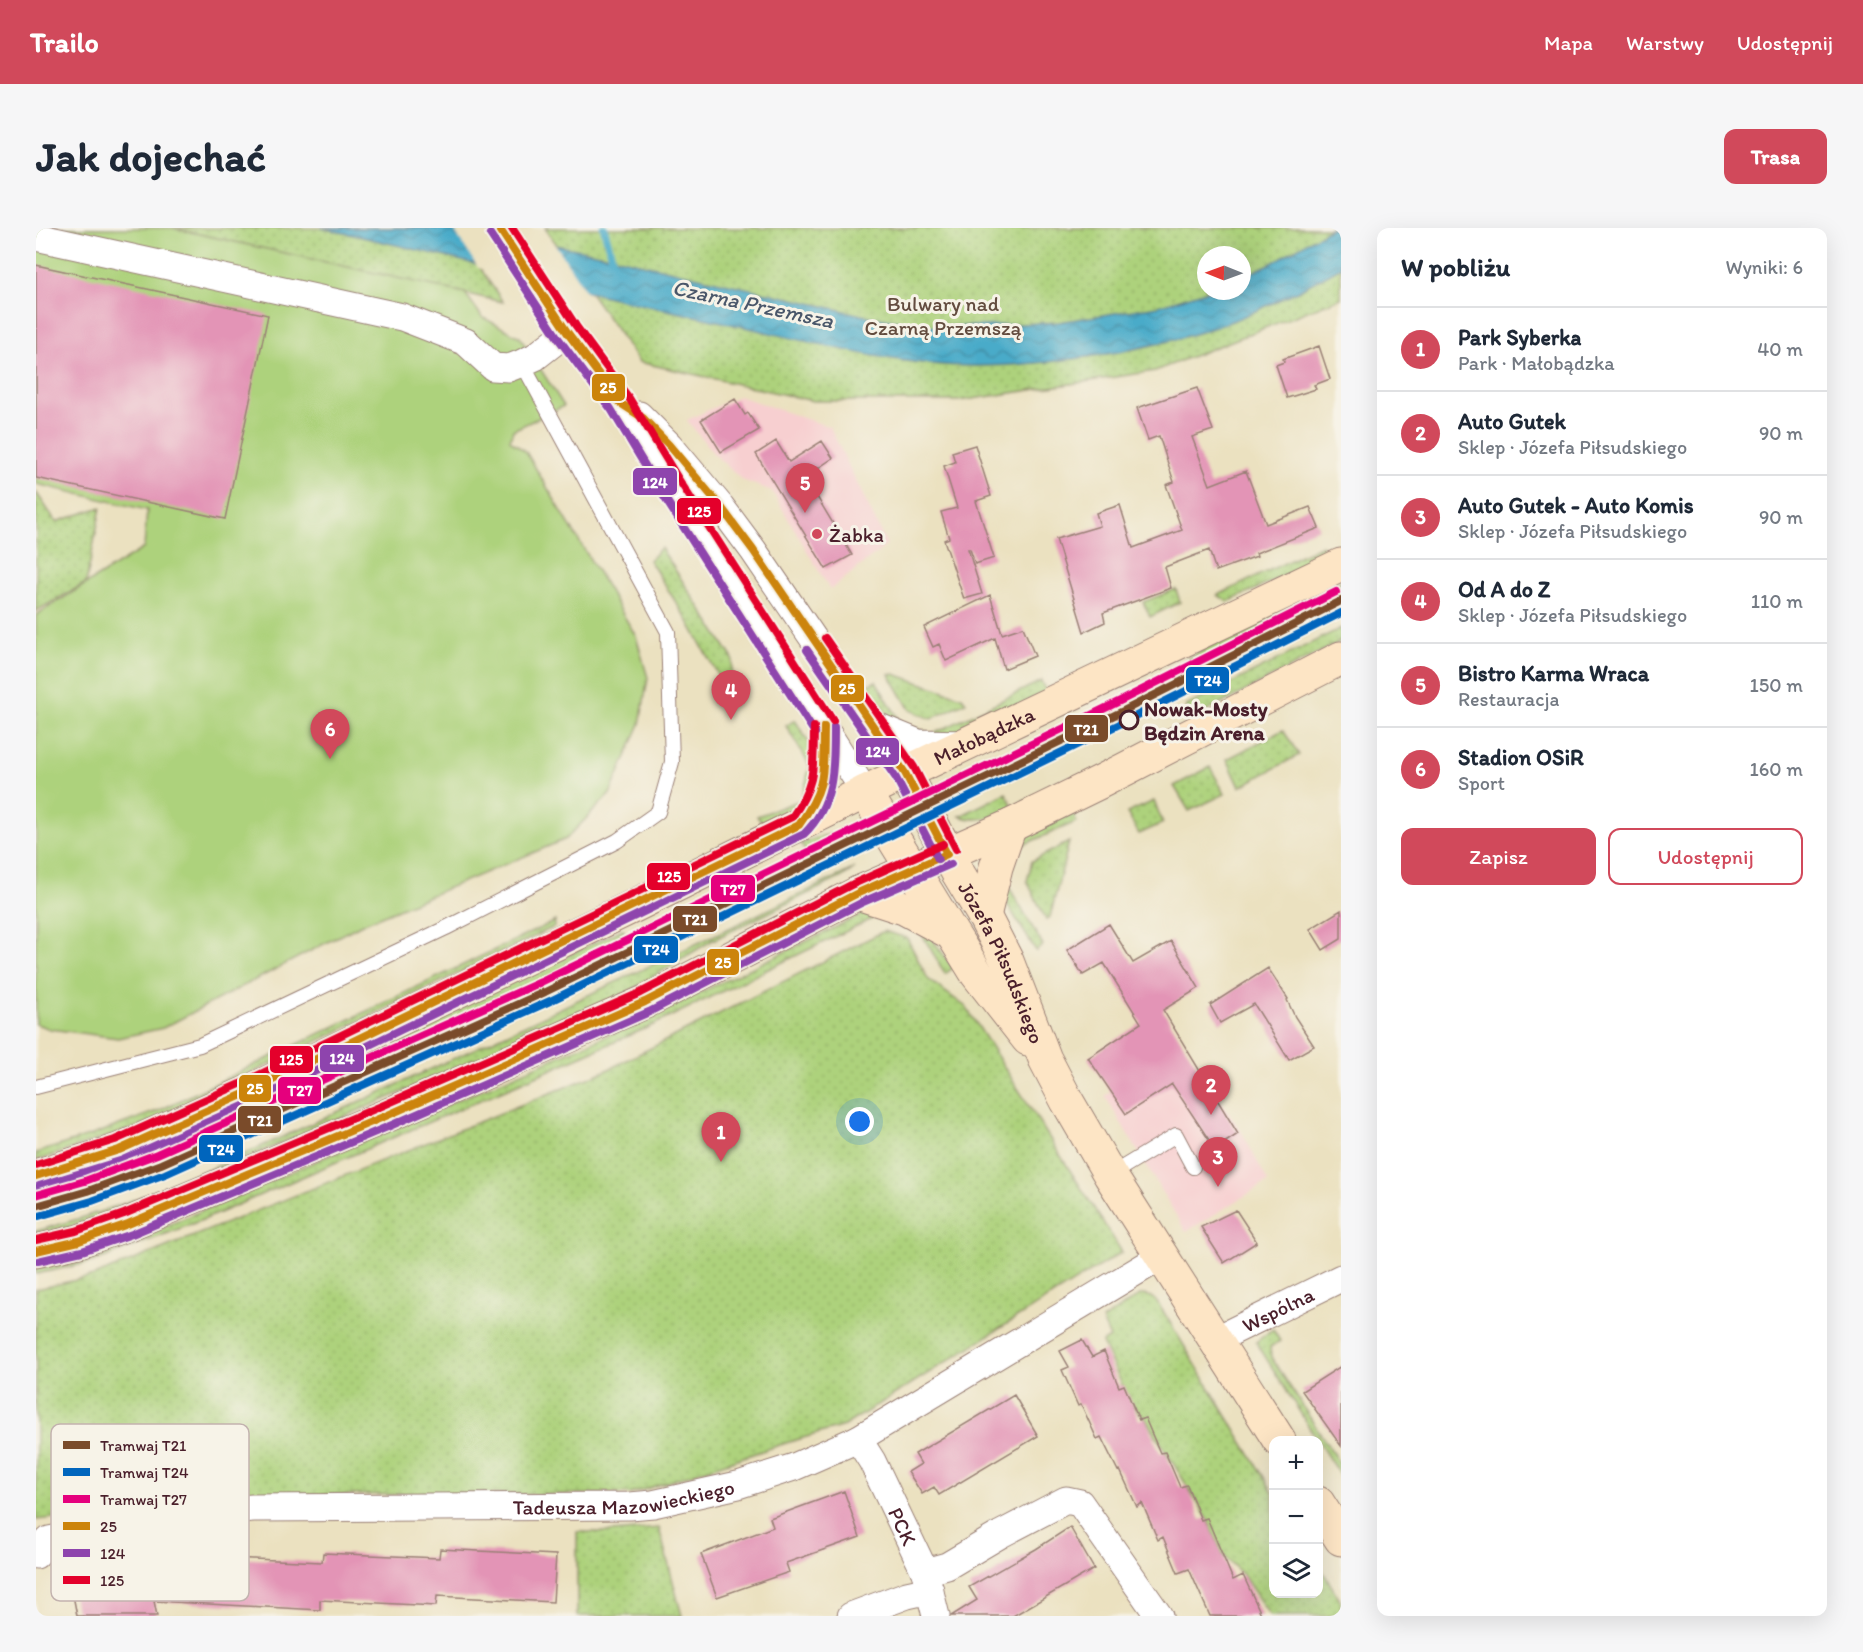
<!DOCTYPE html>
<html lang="pl">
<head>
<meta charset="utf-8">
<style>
  :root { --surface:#fff; --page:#f6f6f7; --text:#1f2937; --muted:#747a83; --line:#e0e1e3; --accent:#d1495b }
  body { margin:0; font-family:Itim,sans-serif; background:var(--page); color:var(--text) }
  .controls { position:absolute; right:18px; bottom:18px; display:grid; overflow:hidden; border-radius:12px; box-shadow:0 6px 24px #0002 }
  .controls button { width:54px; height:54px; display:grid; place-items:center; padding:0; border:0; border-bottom:2px solid var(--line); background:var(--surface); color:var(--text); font:30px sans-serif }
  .compass { position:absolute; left:1161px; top:18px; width:54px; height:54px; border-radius:50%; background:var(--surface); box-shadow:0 6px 24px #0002; rotate:271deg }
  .you { position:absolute; left:824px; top:894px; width:21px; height:21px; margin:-15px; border:4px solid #fff; border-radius:50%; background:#1a73e8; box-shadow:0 0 0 9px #1a73e833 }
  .badge { display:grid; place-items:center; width:39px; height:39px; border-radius:50%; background:var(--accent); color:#fff; font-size:20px; font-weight:700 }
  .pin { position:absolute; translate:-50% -50px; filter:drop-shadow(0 2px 3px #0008) }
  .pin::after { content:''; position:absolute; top:32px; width:21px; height:18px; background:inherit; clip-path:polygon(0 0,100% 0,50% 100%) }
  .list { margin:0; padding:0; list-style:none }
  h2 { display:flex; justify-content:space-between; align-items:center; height:78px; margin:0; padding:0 24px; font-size:26px }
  h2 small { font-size:20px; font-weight:400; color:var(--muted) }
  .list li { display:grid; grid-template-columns:39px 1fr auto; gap:18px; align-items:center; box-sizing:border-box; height:84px; padding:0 24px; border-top:2px solid var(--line) }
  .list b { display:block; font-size:22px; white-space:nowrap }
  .list p { margin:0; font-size:20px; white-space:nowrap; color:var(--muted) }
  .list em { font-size:20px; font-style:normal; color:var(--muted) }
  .actions { display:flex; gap:12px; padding:18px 24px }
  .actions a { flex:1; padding:14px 0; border:2px solid var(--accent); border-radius:12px; text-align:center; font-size:21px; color:var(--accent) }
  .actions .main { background:var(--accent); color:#fff }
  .icon { flex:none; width:33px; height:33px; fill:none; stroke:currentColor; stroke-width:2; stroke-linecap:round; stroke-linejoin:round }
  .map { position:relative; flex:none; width:1305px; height:1388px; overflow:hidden; border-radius:12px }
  header { display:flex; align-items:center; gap:36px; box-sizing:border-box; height:84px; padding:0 30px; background:var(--accent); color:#fff }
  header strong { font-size:28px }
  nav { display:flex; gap:33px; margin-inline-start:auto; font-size:21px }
  .intro { display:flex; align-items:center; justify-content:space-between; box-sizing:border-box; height:144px; padding:0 36px }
  h1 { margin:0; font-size:42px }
  .button { padding:15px 27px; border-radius:12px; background:var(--accent); color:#fff; font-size:21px; font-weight:700 }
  main { display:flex; gap:36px; padding:0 36px }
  aside { flex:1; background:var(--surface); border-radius:12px; box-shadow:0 6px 24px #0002 }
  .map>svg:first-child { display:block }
  .built { fill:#f7cfd0 }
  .grass { fill:url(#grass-dots); stroke:#7c7854; stroke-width:1.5; fill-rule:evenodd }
  .garden { fill:#add27c; stroke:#7c7854; stroke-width:1.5 }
  .water { fill:url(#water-waves); stroke:#4a657a; stroke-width:1.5 }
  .pier { fill:#ebe1c0 }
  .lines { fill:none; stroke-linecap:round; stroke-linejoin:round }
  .stream { stroke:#4aabc9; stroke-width:8 }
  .building { fill:#e394b6 }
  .lane-casing { stroke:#9a8076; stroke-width:16 }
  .street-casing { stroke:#9a8076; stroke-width:29 }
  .secondary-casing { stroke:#9a8076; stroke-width:35 }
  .lane { stroke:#fff; stroke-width:14 }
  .street { stroke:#fff; stroke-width:27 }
  .secondary { stroke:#fde5c5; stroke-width:33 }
  .bus-1-casing { stroke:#f7f3e8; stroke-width:12 }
  .bus-2-casing { stroke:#f7f3e8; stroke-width:12 }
  .bus-3-casing { stroke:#f7f3e8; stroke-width:12 }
  .bus-1 { stroke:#cc840b; stroke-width:8 }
  .bus-2 { stroke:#8e44ad; stroke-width:8 }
  .bus-3 { stroke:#e4002b; stroke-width:8 }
  .tram-1-casing { stroke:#f7f3e8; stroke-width:12 }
  .tram-2-casing { stroke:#f7f3e8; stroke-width:12 }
  .tram-3-casing { stroke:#f7f3e8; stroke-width:12 }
  .tram-1 { stroke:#7a4b2a; stroke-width:8 }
  .tram-2 { stroke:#0065bd; stroke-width:8 }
  .tram-3 { stroke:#e5007d; stroke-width:8 }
  .poi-dot { fill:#d1495b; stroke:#f7f3e8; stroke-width:2 }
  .stop-dot { fill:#f7f3e8; stroke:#4a1f2b; stroke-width:3 }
  .labels { text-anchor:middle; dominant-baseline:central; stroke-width:6; stroke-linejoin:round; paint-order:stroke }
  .park-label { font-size:21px; fill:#634c3f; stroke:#f7f3e8 }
  .poi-label { font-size:21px; fill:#4a1f2b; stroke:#f7f3e8; text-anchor:start }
  .stop-label { font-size:21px; font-weight:bold; fill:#4a1f2b; stroke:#f7f3e8; text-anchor:start }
  .street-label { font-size:21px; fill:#4a1f2b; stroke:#f7f3e8 }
  .water-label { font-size:22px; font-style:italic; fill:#4a576a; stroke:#f7f3e8 }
  .key { fill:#f7f3e8; stroke:#c3b3af; stroke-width:1.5 }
  .key-label { font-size:16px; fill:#4a1f2b }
  .line-badge { stroke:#f7f3e8; stroke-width:2 }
  .badge-label { font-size:16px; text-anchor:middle; font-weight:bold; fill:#fff }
</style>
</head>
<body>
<header>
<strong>Trailo</strong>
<nav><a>Mapa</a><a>Warstwy</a><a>Udostępnij</a></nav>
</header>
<div class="intro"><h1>Jak dojechać</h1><a class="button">Trasa</a></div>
<main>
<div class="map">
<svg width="1305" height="1388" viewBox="0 0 1305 1388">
  <defs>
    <pattern id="grass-dots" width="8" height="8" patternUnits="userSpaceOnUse" patternTransform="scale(1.5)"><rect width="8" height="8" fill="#add27c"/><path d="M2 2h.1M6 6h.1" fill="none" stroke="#96b46b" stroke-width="1.8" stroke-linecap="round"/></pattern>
    <pattern id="water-waves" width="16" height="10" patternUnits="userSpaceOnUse" patternTransform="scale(1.5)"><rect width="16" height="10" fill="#4aabc9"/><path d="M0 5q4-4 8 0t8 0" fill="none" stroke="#408ba3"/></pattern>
  </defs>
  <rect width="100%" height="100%" fill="#f7f3e8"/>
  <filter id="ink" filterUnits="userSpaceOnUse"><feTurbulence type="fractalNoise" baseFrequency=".0167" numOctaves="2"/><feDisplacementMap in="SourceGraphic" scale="12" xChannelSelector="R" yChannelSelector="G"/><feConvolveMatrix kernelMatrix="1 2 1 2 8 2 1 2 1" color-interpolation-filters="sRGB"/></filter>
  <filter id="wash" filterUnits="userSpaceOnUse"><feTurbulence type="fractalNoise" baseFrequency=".008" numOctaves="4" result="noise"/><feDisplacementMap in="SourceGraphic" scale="24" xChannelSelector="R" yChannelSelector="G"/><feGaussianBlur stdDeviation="1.35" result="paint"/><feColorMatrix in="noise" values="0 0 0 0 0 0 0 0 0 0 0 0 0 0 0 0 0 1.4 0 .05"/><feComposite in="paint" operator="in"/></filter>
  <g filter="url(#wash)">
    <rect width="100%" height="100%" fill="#ebe1c0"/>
    <path class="built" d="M703 168 794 199 851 317 794 362 736 263 706 252 677 225 651 192Z
      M1156 829 1207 906 1232 954 1150 1004 1069 868 1121 833 1132 843Z"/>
    <path class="grass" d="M136 0H417L467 74Z
      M509 0H1305V70L1119 143 923 173H777L603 134ZM1170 27H1206V63H1170Z
      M0 264 20 294 65 279 50 355 0 383Z
      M1286 317 1292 328 1192 374 1182 367Z
      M625 320 697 431 695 455 686 454 650 390 613 332Z
      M1305 353V364L1072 480 1181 413Z
      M1140 361 1144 374 1114 389 1107 374Z
      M1305 400V413L1156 491 1150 478Z
      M853 446H858L926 469 930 474 895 491 874 482Z
      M840 453 865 495 897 506 1005 453 1010 464 910 511 859 497 831 458Z
      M759 492 778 523 779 546 760 583 729 599 721 588 765 572 774 538 750 498Z
      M1247 502 1263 527 1204 559 1191 531Z
      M1174 539 1189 566 1153 583 1138 558Z
      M1019 558C1013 563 1003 567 995 571 974 582 948 598 924 588L970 565 977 579Z
      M1118 573 1127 595 1103 606 1091 585Z
      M1038 584 1040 594 980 620 968 651 1007 717 1000 723 971 676 966 647 970 631 981 612Z
      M810 605 816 606 775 626 771 627 765 615 787 608Z
      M1033 614 1014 689 1010 692 991 653 996 633Z
      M819 640 806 649 675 713 582 770 439 833 438 831 432 833 433 836 67 990 0 1008V1003C113 973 217 922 323 874 490 798 654 719 819 640Z
      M843 682C885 685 895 710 917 740L909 746 880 696 848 685 613 799 169 991 57 1034 0 1046V1036L56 1024 123 1001 609 791 827 686Z
      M519 693 518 699 112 895 0 933V925L62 905 124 882Z
      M587 701 594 715 499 760 113 933 45 957 0 970V964L61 947 143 913Z
      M848 703 871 710 892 751 930 779 1086 1024 808 1198 750 1215 595 1266 229 1267 0 1292V1061L58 1048 567 844Z
      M1104 1067C1117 1066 1121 1074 1127 1083L1237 1264 1238 1366H1282L1283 1337 1305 1374V1388H1234L1207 1347 1186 1326 1171 1290 1109 1190 1095 1175 1066 1115 1074 1110 1066 1092Z
      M1237 1101 1244 1113 1234 1119 1235 1129 1305 1238V1250L1220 1114Z
      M623 1300 646 1388H541V1304H576Z"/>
    <path class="garden" d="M0 0H136L429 65 446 89 484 109 528 178 477 202 474 212 490 224 600 408 612 450 604 496 574 566 530 611 326 696 127 800 82 810 14 801 0 796V387L108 320 111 282 0 256Z"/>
    <path class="water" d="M285 0H432L560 25 830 88 890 98H948L1023 94 1122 78 1170 63H1206V49L1236 35 1295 0H1305V39C1270 59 1234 78 1196 93 1123 122 1020 137 942 138 863 139 784 116 708 99 656 87 604 77 553 64 464 43 375 19 285 0Z"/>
    <path class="pier" d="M417 0H448L517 13 552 67 442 40Z"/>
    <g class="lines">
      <path class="stream" d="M568 0 578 38"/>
    </g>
    <g id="blocks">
      <path class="building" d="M0 37 232 87 189 291 0 250Z
        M1283 118 1294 151 1278 157 1280 161 1251 170 1240 137 1248 134 1247 131Z
        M1161 160 1177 202 1156 209 1174 257 1210 243 1230 296 1274 279 1283 300 1220 325 1221 328 1180 343 1173 322 1129 339 1135 360 1067 385 1069 394 1048 404 1020 311 1064 298 1060 285 1084 277 1097 320 1146 302 1130 257 1138 254 1123 208 1112 212 1101 180Z
        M699 171 709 187 712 185 723 202 685 224 665 192Z
        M740 213 753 234 786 213 797 230 769 249 816 327 790 341 720 226Z
        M939 217 955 268 940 273 958 330 939 336 934 321H932L946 366 928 371 908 312 913 310 905 284 921 280 908 238 919 234 916 224Z
        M954 367 966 406 987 399 999 428 968 441 959 410 910 433 903 416 897 419 888 399Z
        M1305 682V711L1287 722 1274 701Z
        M1073 696 1097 735 1135 713 1163 760 1127 782 1202 906 1179 921 1136 856 1090 886 1052 830 1105 795 1068 735 1047 747 1031 722Z
        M1232 740 1252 771 1251 772 1259 789 1278 818 1253 832 1218 776 1184 795 1174 777Z
        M1200 982 1221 1014 1188 1035 1165 999Z
        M1046 1112 1056 1129 1068 1123 1083 1159 1088 1157 1103 1192 1109 1190 1124 1225 1129 1224 1144 1259 1151 1257 1165 1292 1171 1290 1197 1352 1207 1347 1226 1388H1174L1153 1341 1142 1345 1127 1309 1122 1312 1106 1275 1101 1279 1084 1242 1082 1243 1065 1209 1061 1211 1045 1176 1042 1178 1026 1142 1033 1139 1024 1123Z
        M1305 1138V1218L1266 1163Z
        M978 1167 1002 1208 903 1267 898 1259 886 1266 872 1244 885 1236 879 1226Z
        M808 1263 824 1309 750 1335 753 1344 681 1369 665 1326 737 1299 734 1290Z
        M1034 1299 1058 1341 977 1388H915L941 1372 933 1359 1000 1321Z
        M404 1321 520 1327 517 1374 401 1368 400 1378 284 1372V1382L118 1373 121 1388H41L37 1367 148 1343 149 1328 286 1334 287 1325 403 1330Z"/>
    </g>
  </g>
  <g filter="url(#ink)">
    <use href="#blocks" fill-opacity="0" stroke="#9a8076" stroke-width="1.5"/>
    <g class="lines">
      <defs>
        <path id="lane" d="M0 859 164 817 410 700 581 613 622 584 636 534 632 404 486 135
          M1074 947 1140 907 1157 939"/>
        <g id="street">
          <path d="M463 0 531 104 584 175 634 258 829 564"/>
          <path d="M0 9 366 89 430 114 457 139 473 140 486 135 499 129 531 104"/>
          <path d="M603 187 633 217 685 279 717 322 869 545"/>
          <path d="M838 497 882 515 931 516"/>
          <path d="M763 597C768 590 774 582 779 574 791 552 787 523 788 499"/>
          <path id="s1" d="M1179 1112 1305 1050"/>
          <path id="s2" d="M822 1211 836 1233 889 1344 900 1388"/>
          <path id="s3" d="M0 1327 13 1312 150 1285 217 1280 594 1278 617 1276 702 1257 758 1239 822 1211 1126 1028"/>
          <path d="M889 1344 911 1338 965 1306 1030 1272 1044 1275 1123 1388"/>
          <path d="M815 1388 871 1367 894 1362"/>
        </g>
        <g id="secondary">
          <path id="s4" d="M869 545 922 645 948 688 971 733 1009 831 1031 873 1074 947 1243 1212"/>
          <path d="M829 564 941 746 992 811"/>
          <path d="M822 665 868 680 915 705"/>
          <path d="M948 688 960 639 974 598"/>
          <path id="s5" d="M0 948 83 922 208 866 598 678 829 564 1305 337"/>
          <path d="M0 1023 43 1013 92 996 352 887 609 774 822 665 974 598 1064 554 1305 430"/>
          <path d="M1282 1275 1305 1311"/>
        </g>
      </defs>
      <use href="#lane" class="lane-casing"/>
      <use href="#street" class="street-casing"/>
      <use href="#secondary" class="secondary-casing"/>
      <use href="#lane" class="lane"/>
      <use href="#street" class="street"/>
      <use href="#secondary" class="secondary"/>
      <defs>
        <path id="bus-1" d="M463 0 531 104 584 175 607 190 633 217 685 279 717 322 869 545 911 626
          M0 948 83 922 208 866 763 597C791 558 787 545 788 499
          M0 1023 43 1013 92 996 352 887 609 774 822 665 911 626"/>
        <path id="bus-2" d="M454 6 522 110 575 181 625 264 779 505
          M771 422 860 550 902 631
          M3 958 87 932 212 876 768 606C799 576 798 539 798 499
          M2 1033 46 1023 96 1006 356 897 613 784 827 674 915 636"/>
        <path id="bus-3" d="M476 0 540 98 593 170 643 252 797 493
          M789 410 878 539 920 621
          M0 937 79 912 204 856 756 589C781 554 777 539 778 499
          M0 1012 40 1003 88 986 348 877 604 765 817 656 907 616"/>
      </defs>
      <use href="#bus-1" class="bus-1-casing"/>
      <use href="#bus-2" class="bus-2-casing"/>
      <use href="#bus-3" class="bus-3-casing"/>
      <use href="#bus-1" class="bus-1"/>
      <use href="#bus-2" class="bus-2"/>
      <use href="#bus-3" class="bus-3"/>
      <defs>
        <path id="tram-1" d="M0 978 52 963 125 936 509 764 1089 482 1305 373"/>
        <path id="tram-2" d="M3 988 56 973 129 946 514 773 1094 491 1305 385"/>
        <path id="tram-3" d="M0 967 49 953 121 926 505 754 1084 473 1300 364"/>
      </defs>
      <use href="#tram-1" class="tram-1-casing"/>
      <use href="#tram-2" class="tram-2-casing"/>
      <use href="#tram-3" class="tram-3-casing"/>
      <use href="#tram-1" class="tram-1"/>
      <use href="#tram-2" class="tram-2"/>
      <use href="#tram-3" class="tram-3"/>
    </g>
  </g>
  <circle class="poi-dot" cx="781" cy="306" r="6"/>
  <circle class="stop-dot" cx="1093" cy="492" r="9"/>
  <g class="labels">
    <g class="park-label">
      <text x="907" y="75">Bulwary nad<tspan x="907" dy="24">Czarną Przemszą</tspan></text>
    </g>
    <g class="poi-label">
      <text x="793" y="306">Żabka</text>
    </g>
    <g class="stop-label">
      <text x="1108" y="480">Nowak-Mosty<tspan x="1108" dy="24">Będzin Arena</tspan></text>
    </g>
    <g class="street-label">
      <text stroke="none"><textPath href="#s5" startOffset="1046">Małobądzka</textPath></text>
      <text stroke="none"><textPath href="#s4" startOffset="213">Józefa Piłsudskiego</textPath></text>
      <text stroke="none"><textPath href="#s1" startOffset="70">Wspólna</textPath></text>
      <text stroke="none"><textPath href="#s3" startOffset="598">Tadeusza Mazowieckiego</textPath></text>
      <text stroke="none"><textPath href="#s2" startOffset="98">PCK</textPath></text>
    </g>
    <g class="water-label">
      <text transform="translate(717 76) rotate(12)">Czarna Przemsza</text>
    </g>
  </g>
  <rect x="15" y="1196" width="198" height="177" rx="9" class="key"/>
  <rect x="27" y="1213" width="27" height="8" fill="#7a4b2a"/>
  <rect x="27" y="1240" width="27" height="8" fill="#0065bd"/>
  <rect x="27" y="1267" width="27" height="8" fill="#e5007d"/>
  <rect x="27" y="1294" width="27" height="8" fill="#cc840b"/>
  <rect x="27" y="1321" width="27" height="8" fill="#8e44ad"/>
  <rect x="27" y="1348" width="27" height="8" fill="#e4002b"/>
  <g class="key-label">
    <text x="64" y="1223">Tramwaj T21</text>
    <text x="64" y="1250">Tramwaj T24</text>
    <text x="64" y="1277">Tramwaj T27</text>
    <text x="64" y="1304">25</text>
    <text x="64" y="1331">124</text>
    <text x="64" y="1358">125</text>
  </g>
  <g class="line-badge">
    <rect x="555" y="145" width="35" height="29" rx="6" fill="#cc840b"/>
    <rect x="596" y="239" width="46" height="29" rx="6" fill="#8e44ad"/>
    <rect x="640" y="269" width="46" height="28" rx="6" fill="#e4002b"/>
    <rect x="1149" y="438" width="45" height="28" rx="6" fill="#0065bd"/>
    <rect x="794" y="446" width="35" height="29" rx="6" fill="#cc840b"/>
    <rect x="1028" y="486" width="45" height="29" rx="6" fill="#7a4b2a"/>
    <rect x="819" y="509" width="45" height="29" rx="6" fill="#8e44ad"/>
    <rect x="610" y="634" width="45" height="29" rx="6" fill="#e4002b"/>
    <rect x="674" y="646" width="46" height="29" rx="6" fill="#e5007d"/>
    <rect x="636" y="677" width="46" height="28" rx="6" fill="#7a4b2a"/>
    <rect x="597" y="707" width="46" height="29" rx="6" fill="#0065bd"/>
    <rect x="670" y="720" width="34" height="28" rx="6" fill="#cc840b"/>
    <rect x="283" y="816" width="46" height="29" rx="6" fill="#8e44ad"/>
    <rect x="233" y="817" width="45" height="29" rx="6" fill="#e4002b"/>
    <rect x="202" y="846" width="34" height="29" rx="6" fill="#cc840b"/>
    <rect x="241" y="848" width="45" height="29" rx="6" fill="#e5007d"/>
    <rect x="201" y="877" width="45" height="29" rx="6" fill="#7a4b2a"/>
    <rect x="162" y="906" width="46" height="29" rx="6" fill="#0065bd"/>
  </g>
  <g class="badge-label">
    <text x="572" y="165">25</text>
    <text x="619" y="260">124</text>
    <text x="663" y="289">125</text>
    <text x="1172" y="458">T24</text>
    <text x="811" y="466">25</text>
    <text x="1050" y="507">T21</text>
    <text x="842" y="529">124</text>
    <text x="633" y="654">125</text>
    <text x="697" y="667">T27</text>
    <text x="659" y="697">T21</text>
    <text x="620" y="727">T24</text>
    <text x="687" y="740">25</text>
    <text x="306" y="836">124</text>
    <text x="255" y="837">125</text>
    <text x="219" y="866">25</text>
    <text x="264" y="868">T27</text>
    <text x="224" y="898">T21</text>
    <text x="185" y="927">T24</text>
  </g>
</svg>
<div class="controls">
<button>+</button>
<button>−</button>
<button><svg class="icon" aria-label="layers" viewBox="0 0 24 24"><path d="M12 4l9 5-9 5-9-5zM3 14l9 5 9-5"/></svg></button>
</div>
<svg class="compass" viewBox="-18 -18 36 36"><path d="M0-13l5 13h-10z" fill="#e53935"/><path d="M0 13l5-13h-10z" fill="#747a83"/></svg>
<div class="you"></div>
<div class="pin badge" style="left:685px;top:934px">1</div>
<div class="pin badge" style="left:1175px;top:887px">2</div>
<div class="pin badge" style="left:1182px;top:959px">3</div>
<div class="pin badge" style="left:695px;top:492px">4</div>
<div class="pin badge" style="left:769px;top:285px">5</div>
<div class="pin badge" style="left:294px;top:531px">6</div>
</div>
<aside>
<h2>W pobliżu<small>Wyniki: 6</small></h2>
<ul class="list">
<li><span class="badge">1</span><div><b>Park Syberka</b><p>Park · Małobądzka</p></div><em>40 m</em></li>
<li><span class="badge">2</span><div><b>Auto Gutek</b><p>Sklep · Józefa Piłsudskiego</p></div><em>90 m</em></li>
<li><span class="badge">3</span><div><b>Auto Gutek - Auto Komis</b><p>Sklep · Józefa Piłsudskiego</p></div><em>90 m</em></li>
<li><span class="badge">4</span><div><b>Od A do Z</b><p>Sklep · Józefa Piłsudskiego</p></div><em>110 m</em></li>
<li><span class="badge">5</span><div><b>Bistro Karma Wraca</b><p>Restauracja</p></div><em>150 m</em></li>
<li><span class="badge">6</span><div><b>Stadion OSiR</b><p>Sport</p></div><em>160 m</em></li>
</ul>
<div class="actions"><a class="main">Zapisz</a><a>Udostępnij</a></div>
</aside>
</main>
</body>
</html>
